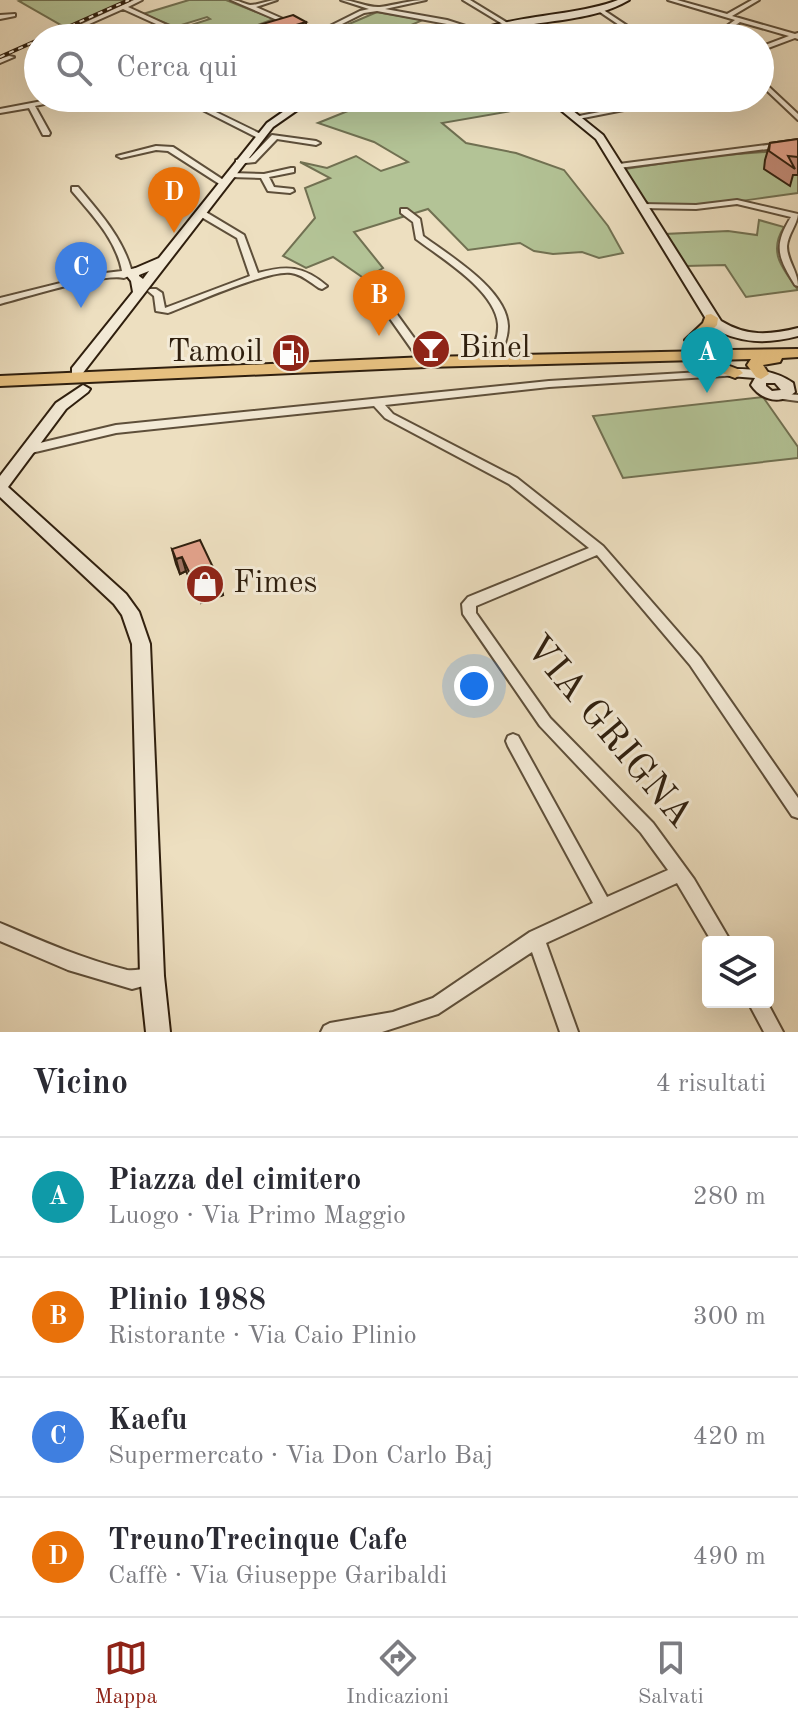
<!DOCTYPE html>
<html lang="it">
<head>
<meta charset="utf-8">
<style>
  :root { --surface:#fff; --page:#f2f2f3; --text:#2b2b33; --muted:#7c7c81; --line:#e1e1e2; --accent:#8f2418 }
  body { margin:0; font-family:"Old Standard TT",serif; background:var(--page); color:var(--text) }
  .controls { position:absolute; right:24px; bottom:24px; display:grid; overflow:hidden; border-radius:8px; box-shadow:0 8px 32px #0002 }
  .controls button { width:72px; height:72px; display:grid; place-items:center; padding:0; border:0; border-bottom:2px solid var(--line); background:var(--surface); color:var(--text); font:40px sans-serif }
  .you { position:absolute; left:474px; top:686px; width:28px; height:28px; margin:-20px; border:6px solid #fff; border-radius:50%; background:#1a73e8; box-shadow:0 0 0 12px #1a73e833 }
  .badge { display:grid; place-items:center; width:52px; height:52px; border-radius:50%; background:var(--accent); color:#fff; font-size:26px; font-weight:700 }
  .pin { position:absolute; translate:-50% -66px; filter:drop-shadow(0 2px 4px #0008) }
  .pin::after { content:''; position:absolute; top:42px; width:28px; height:24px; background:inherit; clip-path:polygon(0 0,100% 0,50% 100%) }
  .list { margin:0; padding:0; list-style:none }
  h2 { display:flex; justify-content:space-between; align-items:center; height:104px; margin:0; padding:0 32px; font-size:34px }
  h2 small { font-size:26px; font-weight:400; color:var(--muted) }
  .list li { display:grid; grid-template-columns:52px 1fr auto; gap:24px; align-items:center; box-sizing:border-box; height:120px; padding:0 32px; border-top:2px solid var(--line) }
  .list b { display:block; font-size:30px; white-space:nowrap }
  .list p { margin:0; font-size:26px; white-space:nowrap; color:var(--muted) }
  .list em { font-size:26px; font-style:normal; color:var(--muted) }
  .icon { flex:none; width:44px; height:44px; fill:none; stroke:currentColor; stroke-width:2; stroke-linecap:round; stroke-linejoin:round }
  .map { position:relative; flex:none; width:798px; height:1032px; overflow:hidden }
  .search { position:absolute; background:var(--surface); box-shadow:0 8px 32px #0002; left:24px; right:24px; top:24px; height:88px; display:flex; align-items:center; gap:20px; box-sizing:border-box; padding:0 28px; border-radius:44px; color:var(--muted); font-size:30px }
  .sheet { height:584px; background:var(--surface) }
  nav { display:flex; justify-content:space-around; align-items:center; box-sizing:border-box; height:112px; border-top:2px solid var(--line); background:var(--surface); font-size:22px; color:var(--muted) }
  nav a { display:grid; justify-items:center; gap:4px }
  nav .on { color:var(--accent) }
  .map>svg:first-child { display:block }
  .green { fill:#b3c396; stroke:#717152; stroke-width:2 }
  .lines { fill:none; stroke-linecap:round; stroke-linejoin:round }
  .street-casing { stroke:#5e4f3a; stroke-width:4 }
  .secondary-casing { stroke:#2f1f0e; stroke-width:4 }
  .primary-casing { stroke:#2f1f0e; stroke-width:4 }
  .street { fill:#f3ead6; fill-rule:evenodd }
  .secondary { fill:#f3ead6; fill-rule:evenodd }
  .primary { fill:#e6c080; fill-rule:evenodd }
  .rail-casing { stroke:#2f1f0e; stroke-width:4 }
  .rail { stroke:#f3ead6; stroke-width:2; stroke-dasharray:5; stroke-linecap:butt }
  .wall { fill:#c58d7a; stroke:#2f1f0e; stroke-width:2 }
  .shaded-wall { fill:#a07363; stroke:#2f1f0e; stroke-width:2 }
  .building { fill:#e5a48e; stroke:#2f1f0e; stroke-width:2 }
  .labels { text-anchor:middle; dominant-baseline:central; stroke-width:6; stroke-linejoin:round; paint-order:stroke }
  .poi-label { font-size:32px; fill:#2f1f0e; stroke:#f3ead6; text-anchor:start }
  .near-street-label { font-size:38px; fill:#2f1f0e; stroke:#f3ead6 }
</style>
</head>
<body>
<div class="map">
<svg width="798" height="1032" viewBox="0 0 798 1032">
  <rect width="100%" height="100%" fill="#eddfc0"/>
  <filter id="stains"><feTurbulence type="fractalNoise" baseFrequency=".0025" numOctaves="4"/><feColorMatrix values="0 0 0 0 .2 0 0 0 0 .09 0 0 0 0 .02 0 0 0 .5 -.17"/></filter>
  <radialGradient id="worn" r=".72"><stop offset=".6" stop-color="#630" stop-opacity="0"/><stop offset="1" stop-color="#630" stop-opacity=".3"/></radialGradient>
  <path class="green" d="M130 0 68 29 19 1 23 0Z
    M189 0H226L274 19 252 27 275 20 283 24 249 28V27L213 38H203L182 28 210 19 207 17 175 27 143 14Z
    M377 12 423 20 381 38 335 37 333 33 351 30 342 27Z
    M380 98H416L435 108 468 98H542L551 104 442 123 466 143 516 153 564 170 608 226 623 253 599 258 582 252 553 254 534 251 520 243 468 250 428 209 354 232 383 268 365 279 333 257 306 268 283 256 315 218 305 188 330 178 300 162 327 168 356 156 381 171 408 162 374 142 318 123Z
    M798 146V193C771 196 670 214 650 204 641 200 630 178 625 169L711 156 791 150Z
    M759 220 784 227C768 252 782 268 798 290L746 297 725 265 686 266 665 234 728 231 757 235Z
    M763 397 798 447V458L623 478 593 416Z"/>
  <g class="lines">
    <defs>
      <path id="street" d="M134 0H142L128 7 195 38H187L123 9 78 29 73 28Z
        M231 0C239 0 244 4 250 5 259 5 268 0 277 0L256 7 317 34 312 35Z
        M341 0C354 0 367 8 380 7 396 5 410 0 426 0L385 9 447 20 484 32 481 34 447 24 377 11 364 13 322 34H318V32L360 11 369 9Z
        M463 0H470L511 25 506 26Z
        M668 0H677L727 14 752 0H759L732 16 795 34 798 33V39L795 38 760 51V47L789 36 740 22 717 38H710L735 20Z
        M599 7 641 35 650 38H605L631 33 597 10Z
        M15 14V16L0 19V15Z
        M9 56 14 57 0 63V59Z
        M760 66 768 71V86L798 114V120L763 87Z
        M58 98H72L35 106 50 133 49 135H43L29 108 0 113V109Z
        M179 98H187L265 136 258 138Z
        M671 98H685L578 119 574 117Z
        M272 135 316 141 320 143 316 145 277 139 255 162 236 164V160L250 158Z
        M798 141V145L619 168 615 166 619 164Z
        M156 146 173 147 228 183 221 185 168 151 156 150 121 158 117 156Z
        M291 168H294V172L269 177 274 187 293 189 294 191 290 193 268 191 261 178 230 177 226 175 230 173 264 174Z
        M72 187H78C99 212 122 237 131 269L137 268 141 271 124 278C102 273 27 297 0 304V298L97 274 122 271C116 239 92 215 72 191Z
        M737 200 798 214C797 225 788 234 787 246 787 261 798 271 798 286L795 285C778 257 773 246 791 217L737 204 696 209 642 208 638 206 642 204 696 205Z
        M401 209H407L420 219 423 236C450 256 507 290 508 326 508 339 502 352 496 362L492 363 487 360C493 349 499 337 498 324 495 290 441 258 416 239L413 222 401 213Z
        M198 211H204L244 235 258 273C287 265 303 266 327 286L322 289 319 288C310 282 301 274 291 273 270 269 192 304 168 313L156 311 154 296 148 291 150 289H156L162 293 165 308 250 276 237 238 198 215Z
        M377 290 380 291 430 360V364H422L372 293Z
        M735 370 740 373 739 375 549 387 385 405 393 414 517 478 603 546 700 657 798 798V818L792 816 690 665 597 555 476 606V613L550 718 653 823 694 879 731 942H712L677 883 546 943 578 1032H560L532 952 438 1014 382 1032H321L324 1026 330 1023 393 1012 433 998 530 932 593 903 508 746 506 741 508 736 513 734 518 736 607 897 668 870 641 833 540 726 463 614 462 604 468 597 589 548 509 484 385 418 374 406 116 433 27 454 23 453 21 450 23 447 116 425 549 381Z
        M779 393 798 395V401L775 398 774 396Z
        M0 923C42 941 83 959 127 970 138 972 148 965 158 970L161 976 158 982 132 989 68 970 0 941Z
        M748 1002H767L783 1032H764Z"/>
      <path id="secondary" d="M618 0H629C594 21 545 20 505 29 490 32 477 38 462 38 503 14 571 18 618 0Z
        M312 98H325L296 111 273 127 82 374H72V368L133 292 131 281 127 276 131 270 159 258 267 123 290 107ZM149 271 143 279 139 276V275Z
        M546 98H557L603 135 721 321C747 337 770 335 798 328V336C767 344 740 344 711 327L596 139Z
        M735 369C756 369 776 371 793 383L795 392C781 405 762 401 751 385L755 378 730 376 728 373ZM766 383H775L781 390 772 391 766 386Z
        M83 385 90 389 88 392 66 409 8 487 126 594 139 612 150 644 164 976 170 1032H146L140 976 132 644 122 615 114 604 0 497V476L56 403Z"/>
      <path id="primary" d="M711 314 718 318 717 325 708 334 713 343 728 347 730 350 798 349V357L782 358 780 362 763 365 769 374 761 379 756 377 747 365 751 359 714 360 740 370 743 373 735 378 699 364 697 360 426 367 0 386V376L426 357 708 351 702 349 698 343 692 344 685 340 703 323 706 315Z"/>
    </defs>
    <use href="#street" class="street-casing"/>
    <use href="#secondary" class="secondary-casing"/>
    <use href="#primary" class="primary-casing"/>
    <use href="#street" class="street"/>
    <use href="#secondary" class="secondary"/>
    <use href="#primary" class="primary"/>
    <defs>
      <path id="rail" d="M43 38 129 0
        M0 57 38 40"/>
    </defs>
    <use href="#rail" class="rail-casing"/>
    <use href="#rail" class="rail"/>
  </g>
  <path class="wall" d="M242 30 307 37 243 38Z
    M798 139V175H793L790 186 764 169 765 160 770 143Z
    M172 549 219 580 223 595 201 603 186 571 180 574 176 564Z"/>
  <path class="shaded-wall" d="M306 22 307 37 260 38V36Z
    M182 557 186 571 180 574 176 559Z
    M219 580 223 595 201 603 197 589Z"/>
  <path class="building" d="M293 15 306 22 260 36 242 30Z
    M798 139V157L788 156 795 169 769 151 770 143Z
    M200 540 219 580 197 589 182 557 176 559 172 549Z"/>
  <defs>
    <symbol id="bar-disc" viewBox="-11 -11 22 22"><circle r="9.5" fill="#8f2418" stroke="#f3ead6"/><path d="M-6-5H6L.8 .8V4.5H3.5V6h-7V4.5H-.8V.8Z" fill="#fff"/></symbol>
    <symbol id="fuel-disc" viewBox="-11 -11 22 22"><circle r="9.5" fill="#8f2418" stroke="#f3ead6"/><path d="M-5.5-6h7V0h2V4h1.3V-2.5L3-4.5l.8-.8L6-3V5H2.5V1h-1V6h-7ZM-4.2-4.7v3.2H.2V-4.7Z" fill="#fff"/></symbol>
    <symbol id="shop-disc" viewBox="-11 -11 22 22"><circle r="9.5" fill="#8f2418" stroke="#f3ead6"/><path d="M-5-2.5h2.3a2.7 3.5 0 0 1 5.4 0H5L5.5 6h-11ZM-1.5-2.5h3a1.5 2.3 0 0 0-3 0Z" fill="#fff"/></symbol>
  </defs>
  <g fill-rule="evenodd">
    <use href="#bar-disc" x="409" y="327" width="44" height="44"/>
    <use href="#fuel-disc" x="269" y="331" width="44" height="44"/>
    <use href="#shop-disc" x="183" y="562" width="44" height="44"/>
  </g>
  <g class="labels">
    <g class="poi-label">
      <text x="459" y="349">Binel</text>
      <text x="263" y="353" text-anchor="end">Tamoil</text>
      <text x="233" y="584">Fimes</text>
    </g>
    <g class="near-street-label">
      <text transform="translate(608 732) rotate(50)">VIA GRIGNA</text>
    </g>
  </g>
  <rect width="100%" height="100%" filter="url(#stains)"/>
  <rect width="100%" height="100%" fill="url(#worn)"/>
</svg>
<div class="controls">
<button><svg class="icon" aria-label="layers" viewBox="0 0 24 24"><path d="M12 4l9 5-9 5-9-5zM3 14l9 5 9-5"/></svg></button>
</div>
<div class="you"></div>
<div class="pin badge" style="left:707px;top:393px;background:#0f9aa8">A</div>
<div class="pin badge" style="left:379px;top:336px;background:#e8710a">B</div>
<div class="pin badge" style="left:81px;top:308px;background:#3f7fe0">C</div>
<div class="pin badge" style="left:174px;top:233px;background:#e8710a">D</div>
<div class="search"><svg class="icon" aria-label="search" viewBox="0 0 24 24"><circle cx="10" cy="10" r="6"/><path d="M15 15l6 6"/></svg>Cerca qui</div>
</div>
<section class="sheet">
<h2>Vicino<small>4 risultati</small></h2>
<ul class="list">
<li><span class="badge" style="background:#0f9aa8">A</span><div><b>Piazza del cimitero</b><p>Luogo · Via Primo Maggio</p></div><em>280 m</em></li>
<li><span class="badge" style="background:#e8710a">B</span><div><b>Plinio 1988</b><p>Ristorante · Via Caio Plinio</p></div><em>300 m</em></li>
<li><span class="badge" style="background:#3f7fe0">C</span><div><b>Kaefu</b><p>Supermercato · Via Don Carlo Baj</p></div><em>420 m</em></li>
<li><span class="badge" style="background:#e8710a">D</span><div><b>TreunoTrecinque Cafe</b><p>Caffè · Via Giuseppe Garibaldi</p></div><em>490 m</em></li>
</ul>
</section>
<nav>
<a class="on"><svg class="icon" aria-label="map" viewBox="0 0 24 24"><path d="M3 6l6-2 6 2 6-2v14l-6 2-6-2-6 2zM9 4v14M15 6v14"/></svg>Mappa</a>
<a><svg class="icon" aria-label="directions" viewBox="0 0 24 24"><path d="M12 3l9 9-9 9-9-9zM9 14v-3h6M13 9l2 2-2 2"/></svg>Indicazioni</a>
<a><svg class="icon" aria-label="saved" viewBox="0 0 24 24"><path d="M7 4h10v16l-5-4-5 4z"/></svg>Salvati</a>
</nav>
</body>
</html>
